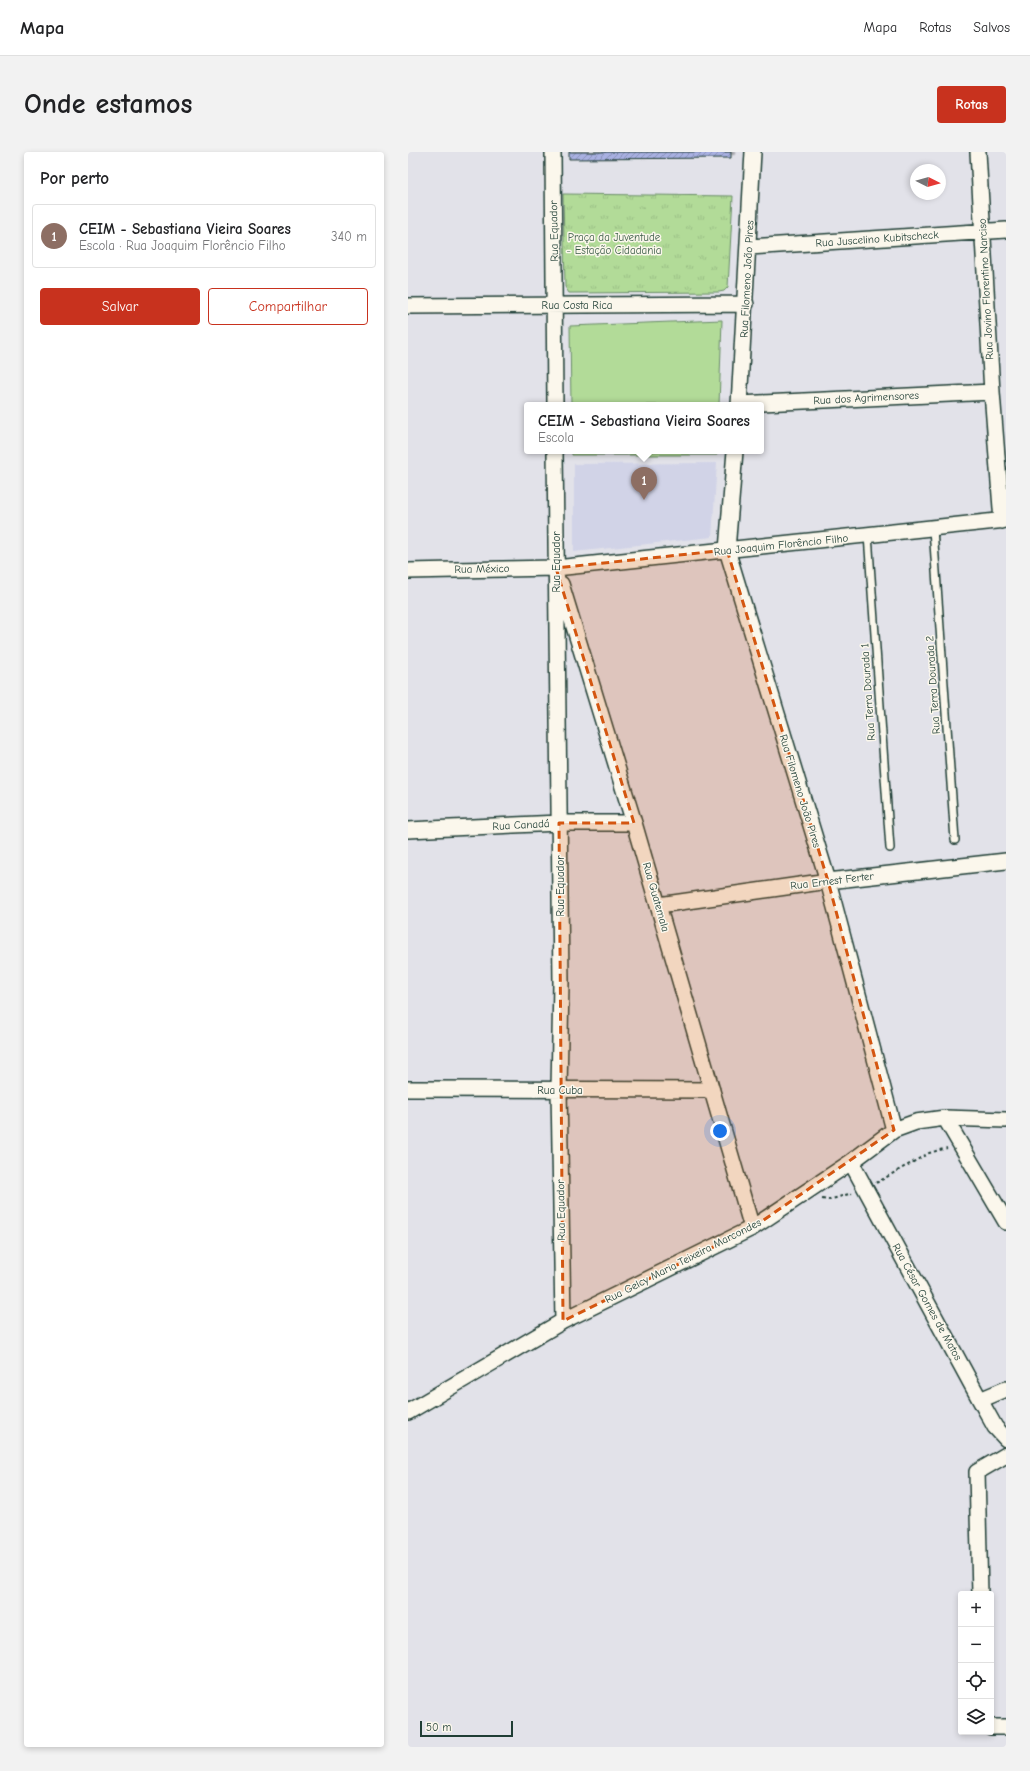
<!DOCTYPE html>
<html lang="pt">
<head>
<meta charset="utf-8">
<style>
  :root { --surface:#fff; --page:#f2f2f2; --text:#202124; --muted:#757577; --line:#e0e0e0; --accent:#c8321e }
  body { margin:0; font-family:"Comic Neue",sans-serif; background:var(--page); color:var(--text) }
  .controls { position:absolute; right:12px; bottom:12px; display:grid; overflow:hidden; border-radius:4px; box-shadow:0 2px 6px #0003 }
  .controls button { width:36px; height:36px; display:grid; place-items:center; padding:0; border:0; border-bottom:1px solid var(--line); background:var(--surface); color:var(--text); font:20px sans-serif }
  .compass { position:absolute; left:502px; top:12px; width:36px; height:36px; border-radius:50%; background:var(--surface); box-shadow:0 2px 6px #0003; rotate:96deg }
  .scale { position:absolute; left:12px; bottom:10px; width:93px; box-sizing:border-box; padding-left:4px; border:2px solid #1f3d34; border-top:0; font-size:11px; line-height:14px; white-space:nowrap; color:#1f3d34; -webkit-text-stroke:3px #fbf7ec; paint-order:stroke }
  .you { position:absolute; left:312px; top:979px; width:14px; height:14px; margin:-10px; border:3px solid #fff; border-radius:50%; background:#1a73e8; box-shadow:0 0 0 6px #1a73e833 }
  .badge { display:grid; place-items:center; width:26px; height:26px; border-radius:50%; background:var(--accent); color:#fff; font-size:13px; font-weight:700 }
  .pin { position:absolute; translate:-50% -33px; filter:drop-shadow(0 1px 2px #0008) }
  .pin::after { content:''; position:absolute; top:21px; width:14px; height:12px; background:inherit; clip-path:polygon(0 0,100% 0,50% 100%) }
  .popup { position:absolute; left:116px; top:250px; width:240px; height:52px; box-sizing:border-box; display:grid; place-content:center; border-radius:4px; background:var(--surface); filter:drop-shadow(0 1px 3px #0005); font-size:13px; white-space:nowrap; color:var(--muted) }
  .popup b { font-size:15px; color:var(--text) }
  .popup::after { content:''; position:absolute; left:50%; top:100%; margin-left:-8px; border:8px solid transparent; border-top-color:var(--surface) }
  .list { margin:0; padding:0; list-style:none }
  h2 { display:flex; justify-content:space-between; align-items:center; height:52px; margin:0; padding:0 16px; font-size:17px }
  h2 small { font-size:13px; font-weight:400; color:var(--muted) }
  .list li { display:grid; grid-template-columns:26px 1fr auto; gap:12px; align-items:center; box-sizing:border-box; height:64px; margin:0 8px 8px; padding:0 8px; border:1px solid var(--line); border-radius:4px }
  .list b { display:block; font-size:15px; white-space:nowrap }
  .list p { margin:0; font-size:13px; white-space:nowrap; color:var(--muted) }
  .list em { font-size:13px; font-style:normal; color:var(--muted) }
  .actions { display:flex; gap:8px; padding:12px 16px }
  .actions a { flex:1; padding:9px 0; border:1px solid var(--accent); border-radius:4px; text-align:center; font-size:14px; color:var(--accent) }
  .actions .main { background:var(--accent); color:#fff }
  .icon { flex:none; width:22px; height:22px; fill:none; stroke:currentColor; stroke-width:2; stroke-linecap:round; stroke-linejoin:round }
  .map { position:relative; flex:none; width:598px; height:1595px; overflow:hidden; border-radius:4px }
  header { display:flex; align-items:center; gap:24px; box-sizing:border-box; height:56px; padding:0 20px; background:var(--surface); border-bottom:1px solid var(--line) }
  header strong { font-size:19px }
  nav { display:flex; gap:22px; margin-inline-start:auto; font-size:14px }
  .intro { display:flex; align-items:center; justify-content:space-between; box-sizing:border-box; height:96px; padding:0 24px }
  h1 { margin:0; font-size:28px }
  .button { padding:10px 18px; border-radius:4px; background:var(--accent); color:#fff; font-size:14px; font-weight:700 }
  main { display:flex; gap:24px; padding:0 24px }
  aside { flex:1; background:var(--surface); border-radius:4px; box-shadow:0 2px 6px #0003 }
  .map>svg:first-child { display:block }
  .built { fill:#d1d3e7 }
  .grass { fill:#b2db98; stroke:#688c66 }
  .park { fill:url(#park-tufts); stroke:#688c66 }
  .building { fill:url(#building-hatch); stroke:#1f3d34; filter:url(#shadow) }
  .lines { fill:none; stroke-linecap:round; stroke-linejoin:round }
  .lane-casing { stroke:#1f3d34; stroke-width:10 }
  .street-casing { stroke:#1f3d34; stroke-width:18 }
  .path { stroke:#1f3d34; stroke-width:2; stroke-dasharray:3 3; stroke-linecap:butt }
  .lane { stroke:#fbf7ec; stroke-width:7 }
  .street { stroke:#fbf7ec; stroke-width:15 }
  .marked { fill:#d45610; fill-opacity:0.2; stroke:#d45610; stroke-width:3; stroke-dasharray:8 5; stroke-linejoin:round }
  .labels { text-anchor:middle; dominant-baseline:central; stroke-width:3; stroke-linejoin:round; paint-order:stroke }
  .street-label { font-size:11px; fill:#1f3d34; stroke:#fbf7ec }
  .park-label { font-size:11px; fill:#3c5d48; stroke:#fbf7ec }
</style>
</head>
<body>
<header>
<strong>Mapa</strong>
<nav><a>Mapa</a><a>Rotas</a><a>Salvos</a></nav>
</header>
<div class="intro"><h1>Onde estamos</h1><a class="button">Rotas</a></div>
<main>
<aside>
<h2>Por perto<small></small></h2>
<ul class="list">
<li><span class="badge" style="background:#8d6e63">1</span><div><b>CEIM - Sebastiana Vieira Soares</b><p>Escola · Rua Joaquim Florêncio Filho</p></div><em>340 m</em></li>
</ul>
<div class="actions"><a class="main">Salvar</a><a>Compartilhar</a></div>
</aside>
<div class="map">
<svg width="598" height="1595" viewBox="0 0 598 1595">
  <defs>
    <pattern id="park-tufts" width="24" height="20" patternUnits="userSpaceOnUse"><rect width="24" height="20" fill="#b2db98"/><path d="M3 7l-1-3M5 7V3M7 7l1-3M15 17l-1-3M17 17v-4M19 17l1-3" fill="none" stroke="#99bd84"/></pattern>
    <pattern id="building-hatch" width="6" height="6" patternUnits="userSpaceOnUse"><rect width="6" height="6" fill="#a9b1e2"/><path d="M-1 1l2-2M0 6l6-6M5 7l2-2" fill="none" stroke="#8991b8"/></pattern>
    <filter id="shadow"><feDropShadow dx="3.5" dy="-3.5" stdDeviation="0" flood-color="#0004"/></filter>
  </defs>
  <rect width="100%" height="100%" fill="#e2e2e9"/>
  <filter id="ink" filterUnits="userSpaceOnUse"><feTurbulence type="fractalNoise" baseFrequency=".025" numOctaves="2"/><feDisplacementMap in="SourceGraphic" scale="8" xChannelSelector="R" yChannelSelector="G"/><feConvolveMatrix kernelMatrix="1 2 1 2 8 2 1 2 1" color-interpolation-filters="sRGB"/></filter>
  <g filter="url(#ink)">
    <path class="built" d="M309 311 304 385 166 400V312Z"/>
    <path class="grass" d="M314 168 311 253H163L162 174Z
      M164 299H310L309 303H164Z"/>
    <path class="park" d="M155 42 325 44 320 135 316 139 311 140 161 141 157 135Z"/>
    <path class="building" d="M161 0H323V6L161 7Z"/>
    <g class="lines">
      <defs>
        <path id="lane" d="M525 377 547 688
          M460 383 482 696"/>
        <path id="street" d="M145 0 147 253
          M570 0 584 240 594 369
          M341 95 598 78
          M0 154 338 152
          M332 252 584 240
          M331 253 345 0
          M147 299 153 831 151 938 155 1169
          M327 299 319 398 420 729 486 978
          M0 419 148 416 598 368
          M153 432 226 671 344 1076
          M0 678 151 671H226
          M251 753 420 729 598 709
          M0 937 304 938
          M537 966 598 1070
          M443 1010 572 1248 587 1275 598 1287
          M572 1248 598 1237
          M0 1260 155 1169 344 1076 443 1010 486 978 508 970 537 966 598 968
          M572 1442 569 1320 598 1303
          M583 1575H598"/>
      </defs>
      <use href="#lane" class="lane-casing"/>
      <use href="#street" class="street-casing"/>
      <path class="path" d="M468 1031 521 1001 539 996
        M414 1047 421 1048 444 1041"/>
      <use href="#lane" class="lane"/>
      <use href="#street" class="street"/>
    </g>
  </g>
  <path class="marked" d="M319 398 420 729 486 978 344 1076 155 1169 151 671H226L148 416Z"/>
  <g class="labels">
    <g class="street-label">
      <text transform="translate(146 79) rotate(-91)">Rua Equador</text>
      <text transform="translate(469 87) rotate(-4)">Rua Juscelino Kubitscheck</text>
      <text transform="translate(339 127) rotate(-87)">Rua Filomeno João Pires</text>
      <text transform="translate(578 137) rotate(-93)">Rua Jovino Florentino Narciso</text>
      <text x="169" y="153">Rua Costa Rica</text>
      <text transform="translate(458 246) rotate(-3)">Rua dos Agrimensores</text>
      <text transform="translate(373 393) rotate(-6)">Rua Joaquim Florêncio Filho</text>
      <text transform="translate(148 410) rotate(-90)">Rua Equador</text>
      <text transform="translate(74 417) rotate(-1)">Rua México</text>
      <text transform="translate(525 533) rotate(-94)">Rua Terra Dourada 2</text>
      <text transform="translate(460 540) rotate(-94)">Rua Terra Dourada 1</text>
      <text transform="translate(392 639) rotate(73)">Rua Filomeno João Pires</text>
      <text transform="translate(113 673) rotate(-3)">Rua Canadá</text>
      <text transform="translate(424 729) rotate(-7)">Rua Ernest Ferter</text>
      <text transform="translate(152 734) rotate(-90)">Rua Equador</text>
      <text transform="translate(248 745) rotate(74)">Rua Guatemala</text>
      <text x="152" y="938">Rua Cuba</text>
      <text transform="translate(153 1058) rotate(-91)">Rua Equador</text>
      <text transform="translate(275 1109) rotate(-27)">Rua Gelcy Maria Teixeira Marcondes</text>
      <text transform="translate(519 1150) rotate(61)">Rua César Gomes de Matos</text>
    </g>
    <g class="park-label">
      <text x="206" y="85">Praça da Juventude<tspan x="206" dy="13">- Estação Cidadania</tspan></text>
    </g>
  </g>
</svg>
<div class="controls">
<button>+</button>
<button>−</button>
<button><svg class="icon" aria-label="locate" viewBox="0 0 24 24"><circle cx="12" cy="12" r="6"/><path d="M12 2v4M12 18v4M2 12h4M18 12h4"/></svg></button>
<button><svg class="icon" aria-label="layers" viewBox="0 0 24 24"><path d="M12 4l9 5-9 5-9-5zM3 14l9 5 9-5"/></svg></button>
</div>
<svg class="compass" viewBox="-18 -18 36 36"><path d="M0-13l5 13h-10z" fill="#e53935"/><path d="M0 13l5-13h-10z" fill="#757577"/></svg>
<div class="scale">50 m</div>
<div class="you"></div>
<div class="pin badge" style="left:236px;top:348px;background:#8d6e63">1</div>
<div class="popup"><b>CEIM - Sebastiana Vieira Soares</b>Escola</div>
</div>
</main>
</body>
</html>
